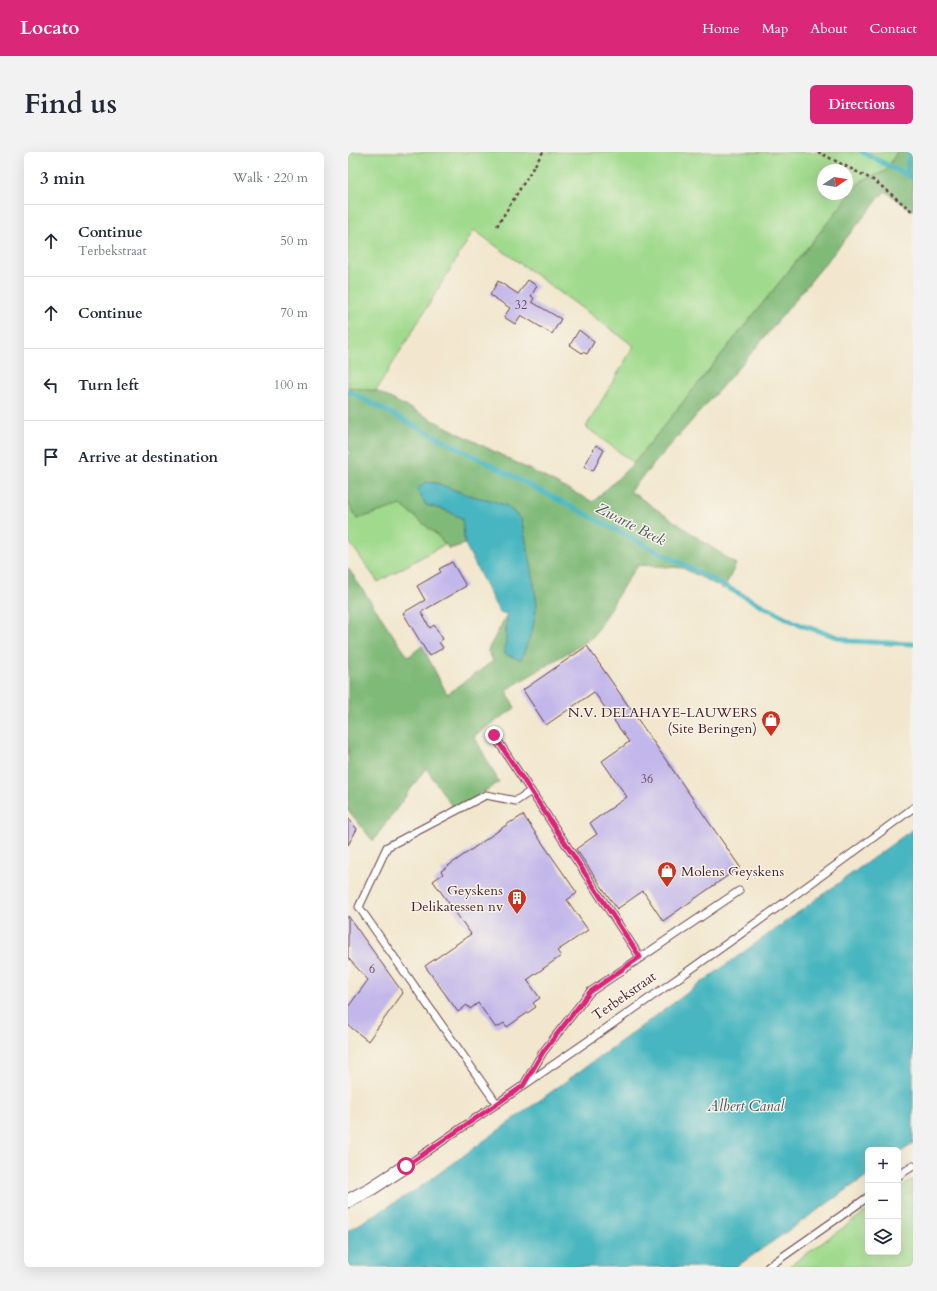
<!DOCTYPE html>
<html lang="en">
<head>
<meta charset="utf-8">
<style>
  :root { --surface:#fff; --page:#f2f2f3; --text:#1f2937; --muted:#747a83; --line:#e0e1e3; --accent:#db2777 }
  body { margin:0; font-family:Cardo,serif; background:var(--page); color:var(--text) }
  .controls { position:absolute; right:12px; bottom:12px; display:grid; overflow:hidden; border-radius:6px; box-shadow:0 4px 16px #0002 }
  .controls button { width:36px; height:36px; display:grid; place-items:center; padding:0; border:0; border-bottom:1px solid var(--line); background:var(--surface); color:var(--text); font:20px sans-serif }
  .compass { position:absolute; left:469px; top:12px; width:36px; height:36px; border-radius:50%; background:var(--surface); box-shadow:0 4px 16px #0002; rotate:78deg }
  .stop { position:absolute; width:12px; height:12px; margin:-9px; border:3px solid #db2777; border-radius:50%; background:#fff }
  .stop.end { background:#db2777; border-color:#fff; box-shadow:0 1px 4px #0008 }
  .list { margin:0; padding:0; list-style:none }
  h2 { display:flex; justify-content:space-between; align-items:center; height:52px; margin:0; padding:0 16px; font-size:17px }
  h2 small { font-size:13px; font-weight:400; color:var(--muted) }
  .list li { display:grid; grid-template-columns:26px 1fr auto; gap:12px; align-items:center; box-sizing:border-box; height:72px; padding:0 16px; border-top:1px solid var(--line) }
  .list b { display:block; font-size:15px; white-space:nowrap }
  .list p { margin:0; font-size:13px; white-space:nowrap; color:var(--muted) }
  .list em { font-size:13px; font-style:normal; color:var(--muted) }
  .icon { flex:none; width:22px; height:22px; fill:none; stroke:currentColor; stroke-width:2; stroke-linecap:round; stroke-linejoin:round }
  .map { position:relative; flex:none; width:565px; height:1115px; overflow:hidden; border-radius:6px }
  header { display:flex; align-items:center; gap:24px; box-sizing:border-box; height:56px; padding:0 20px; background:var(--accent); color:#fff }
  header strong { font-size:19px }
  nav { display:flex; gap:22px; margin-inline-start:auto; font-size:14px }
  .intro { display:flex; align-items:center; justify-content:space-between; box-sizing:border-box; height:96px; padding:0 24px }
  h1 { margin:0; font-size:28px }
  .button { padding:10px 18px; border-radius:6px; background:var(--accent); color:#fff; font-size:14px; font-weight:700 }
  main { display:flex; gap:24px; padding:0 24px }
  aside { flex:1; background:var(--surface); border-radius:6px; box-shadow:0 4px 16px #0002 }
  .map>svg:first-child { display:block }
  .green { fill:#a0da8d; stroke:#757c5c; fill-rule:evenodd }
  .forest { fill:#80ba78; stroke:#656c52 }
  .water { fill:#47b6c0; stroke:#486a76 }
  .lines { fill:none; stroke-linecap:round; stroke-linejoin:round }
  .stream { stroke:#47b6c0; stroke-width:5 }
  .building { fill:#c2b7ea }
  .service-casing { stroke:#633d43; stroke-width:9 }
  .minor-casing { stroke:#633d43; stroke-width:15 }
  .path { stroke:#633d43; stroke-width:2.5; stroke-dasharray:3 3; stroke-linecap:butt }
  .service { stroke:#fff; stroke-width:7 }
  .minor { stroke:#fff; stroke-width:13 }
  .route { stroke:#db2777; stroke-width:5 }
  .labels { text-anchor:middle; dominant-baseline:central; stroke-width:3; stroke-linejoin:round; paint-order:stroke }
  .number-label { font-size:12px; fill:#68455b }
  .poi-label { font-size:14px; fill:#4a1f2b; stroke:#f7f3e8; text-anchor:end }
  .street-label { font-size:14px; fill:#4a1f2b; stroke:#f7f3e8 }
  .water-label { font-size:15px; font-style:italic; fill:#49545f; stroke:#f7f3e8 }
</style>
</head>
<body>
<header>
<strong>Locato</strong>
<nav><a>Home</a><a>Map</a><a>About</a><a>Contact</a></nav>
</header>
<div class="intro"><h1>Find us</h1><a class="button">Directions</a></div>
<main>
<aside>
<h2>3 min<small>Walk · 220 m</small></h2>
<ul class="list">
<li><svg class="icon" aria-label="ahead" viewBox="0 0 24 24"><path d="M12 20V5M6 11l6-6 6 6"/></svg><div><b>Continue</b><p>Terbekstraat</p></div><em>50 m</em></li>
<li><svg class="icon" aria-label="ahead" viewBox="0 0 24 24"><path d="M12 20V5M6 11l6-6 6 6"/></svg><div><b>Continue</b></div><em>70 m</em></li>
<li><svg class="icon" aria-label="left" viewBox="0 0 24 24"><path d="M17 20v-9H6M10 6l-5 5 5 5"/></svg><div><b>Turn left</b></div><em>100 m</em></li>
<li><svg class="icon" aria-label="arrive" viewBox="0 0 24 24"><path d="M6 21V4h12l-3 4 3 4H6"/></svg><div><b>Arrive at destination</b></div></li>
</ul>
</aside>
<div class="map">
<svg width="565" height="1115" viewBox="0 0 565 1115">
  <rect width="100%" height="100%" fill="#f7f3e8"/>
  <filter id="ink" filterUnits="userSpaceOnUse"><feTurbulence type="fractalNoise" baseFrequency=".025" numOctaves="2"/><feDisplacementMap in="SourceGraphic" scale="8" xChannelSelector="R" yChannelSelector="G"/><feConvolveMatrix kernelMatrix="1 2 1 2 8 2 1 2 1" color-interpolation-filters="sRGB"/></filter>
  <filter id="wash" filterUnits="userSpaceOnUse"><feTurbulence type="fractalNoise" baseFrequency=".012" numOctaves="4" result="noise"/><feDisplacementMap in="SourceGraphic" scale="16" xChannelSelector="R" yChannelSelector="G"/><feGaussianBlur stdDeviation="0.9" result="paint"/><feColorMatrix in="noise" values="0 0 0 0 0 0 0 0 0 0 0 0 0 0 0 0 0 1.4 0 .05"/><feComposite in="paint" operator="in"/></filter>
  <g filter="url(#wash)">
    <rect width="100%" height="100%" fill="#f2e7ce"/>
    <path class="green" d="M0 0H549L538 19 513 29 286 311 238 275 286 194 126 78 28 239 0 235ZM475 18H499V42H475Z
      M0 350 9 367 53 353 89 383 97 392 30 430 0 388Z
      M565 1027V1115H440L520 1058V1100H550V1037Z"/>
    <path class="forest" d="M549 0H565V59L537 39 406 198 282 339 388 412 376 437 335 416 291 413 281 425 244 486 158 538 167 556 126 584 151 630 107 659 78 616 25 689 0 658V416L60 505 74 494 99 542 145 509 140 498 159 462 157 502 189 453 183 412 173 367 159 354 142 348 120 343 88 331 69 337 78 353 97 358 114 366 117 392 101 397 89 383 53 353 9 367 0 350V303L3 301 0 297V235L28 239 245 350 286 311 513 29 538 19Z"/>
    <path class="water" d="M78 330 88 331 120 343 142 348 159 354 173 367 183 412 189 453 185 476 173 508 157 502 159 462 151 460 117 392 114 366 97 358 78 353 69 337Z
      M565 677V992L550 1002V998H520V1023L388 1115H0V1079L71 1036Z"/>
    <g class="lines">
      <path class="stream" d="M514 0 565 26
        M559 22 561 0
        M0 239 450 472 502 489 565 492"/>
    </g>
    <g id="blocks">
      <path class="building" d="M180 128 189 134 183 144 186 146 184 150 213 167 204 182 173 163 167 172 156 165 162 156 142 143 150 129 170 142Z
        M231 178 246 190 239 202 235 200 234 201 222 193Z
        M248 293 256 298 245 319 236 315Z
        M104 410 118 434 73 460 82 476 86 473 95 487 91 490 95 496 81 504 55 461 77 448 69 434 93 420 91 417Z
        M239 494 392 715 315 769 295 739 269 757 228 697 249 682 242 671 279 645 254 609 281 590 246 540 198 573 175 538Z
        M175 663 229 741 219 748 240 778 209 799 213 804 179 828 192 846 185 851 188 855 159 875 156 871 148 876 130 851 122 857 119 853 110 860 77 814 123 782 85 729 95 722 93 719 164 669V670Z
        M0 666 9 677 0 693Z
        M0 764 55 841 20 889 0 873V855L20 828 0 806Z"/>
    </g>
  </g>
  <g filter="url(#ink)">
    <use href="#blocks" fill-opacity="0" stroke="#633d43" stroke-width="1"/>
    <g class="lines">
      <defs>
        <path id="service" d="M146 583 292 805
          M177 931 195 900 242 840 391 739
          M149 952 11 755 39 695 138 643 168 649 183 639
          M58 1014C229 897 400 780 565 656
          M550 1024 565 1014
          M420 1115 520 1045"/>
        <path id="minor" d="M0 1049 24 1036 58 1014"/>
      </defs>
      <use href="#service" class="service-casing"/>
      <use href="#minor" class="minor-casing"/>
      <path class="path" d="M470 0 527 29 565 60
        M149 74 195 0"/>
      <use href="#service" class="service"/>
      <use href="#minor" class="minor"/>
    </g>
  </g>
  <g class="lines" filter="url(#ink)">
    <path class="route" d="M58 1014 175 934 195 900 242 840 292 805 146 583"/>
  </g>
  <defs>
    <symbol id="shop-pin" viewBox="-11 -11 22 30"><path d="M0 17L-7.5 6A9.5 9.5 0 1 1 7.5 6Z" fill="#c8321e" stroke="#f7f3e8"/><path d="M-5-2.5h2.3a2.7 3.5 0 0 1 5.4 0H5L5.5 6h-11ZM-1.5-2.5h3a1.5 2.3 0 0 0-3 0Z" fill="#fff"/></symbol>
    <symbol id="building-pin" viewBox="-11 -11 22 30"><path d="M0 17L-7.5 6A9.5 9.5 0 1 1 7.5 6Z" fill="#c8321e" stroke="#f7f3e8"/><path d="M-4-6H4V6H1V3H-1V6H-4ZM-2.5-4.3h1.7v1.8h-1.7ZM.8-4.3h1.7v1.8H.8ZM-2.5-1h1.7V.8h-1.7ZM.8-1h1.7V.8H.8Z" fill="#fff"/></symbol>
  </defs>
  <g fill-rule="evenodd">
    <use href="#shop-pin" x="412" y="557" width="22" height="30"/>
    <use href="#shop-pin" x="308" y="708" width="22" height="30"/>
    <use href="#building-pin" x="158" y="735" width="22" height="30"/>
  </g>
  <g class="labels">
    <g class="number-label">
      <text x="173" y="153">32</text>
      <text x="299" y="627">36</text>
      <text x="24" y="817">6</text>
    </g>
    <g class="poi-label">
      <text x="409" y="560">N.V. DELAHAYE-LAUWERS<tspan x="409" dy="16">(Site Beringen)</tspan></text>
      <text x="333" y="719" text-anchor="start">Molens Geyskens</text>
      <text x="155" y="738">Geyskens<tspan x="155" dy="16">Delikatessen nv</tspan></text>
    </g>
    <g class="street-label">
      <text transform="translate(276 844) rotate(-35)">Terbekstraat</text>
    </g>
    <g class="water-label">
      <text transform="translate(283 372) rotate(27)">Zwarte Beek</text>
      <text x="398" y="954">Albert Canal</text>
    </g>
  </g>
</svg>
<div class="controls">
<button>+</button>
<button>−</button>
<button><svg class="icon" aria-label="layers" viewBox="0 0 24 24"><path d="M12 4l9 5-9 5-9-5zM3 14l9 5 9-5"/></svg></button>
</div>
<svg class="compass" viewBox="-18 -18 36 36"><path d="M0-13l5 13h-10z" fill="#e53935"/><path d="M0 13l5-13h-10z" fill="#747a83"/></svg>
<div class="stop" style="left:58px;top:1014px"></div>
<div class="stop end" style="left:146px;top:583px"></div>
</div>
</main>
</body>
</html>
